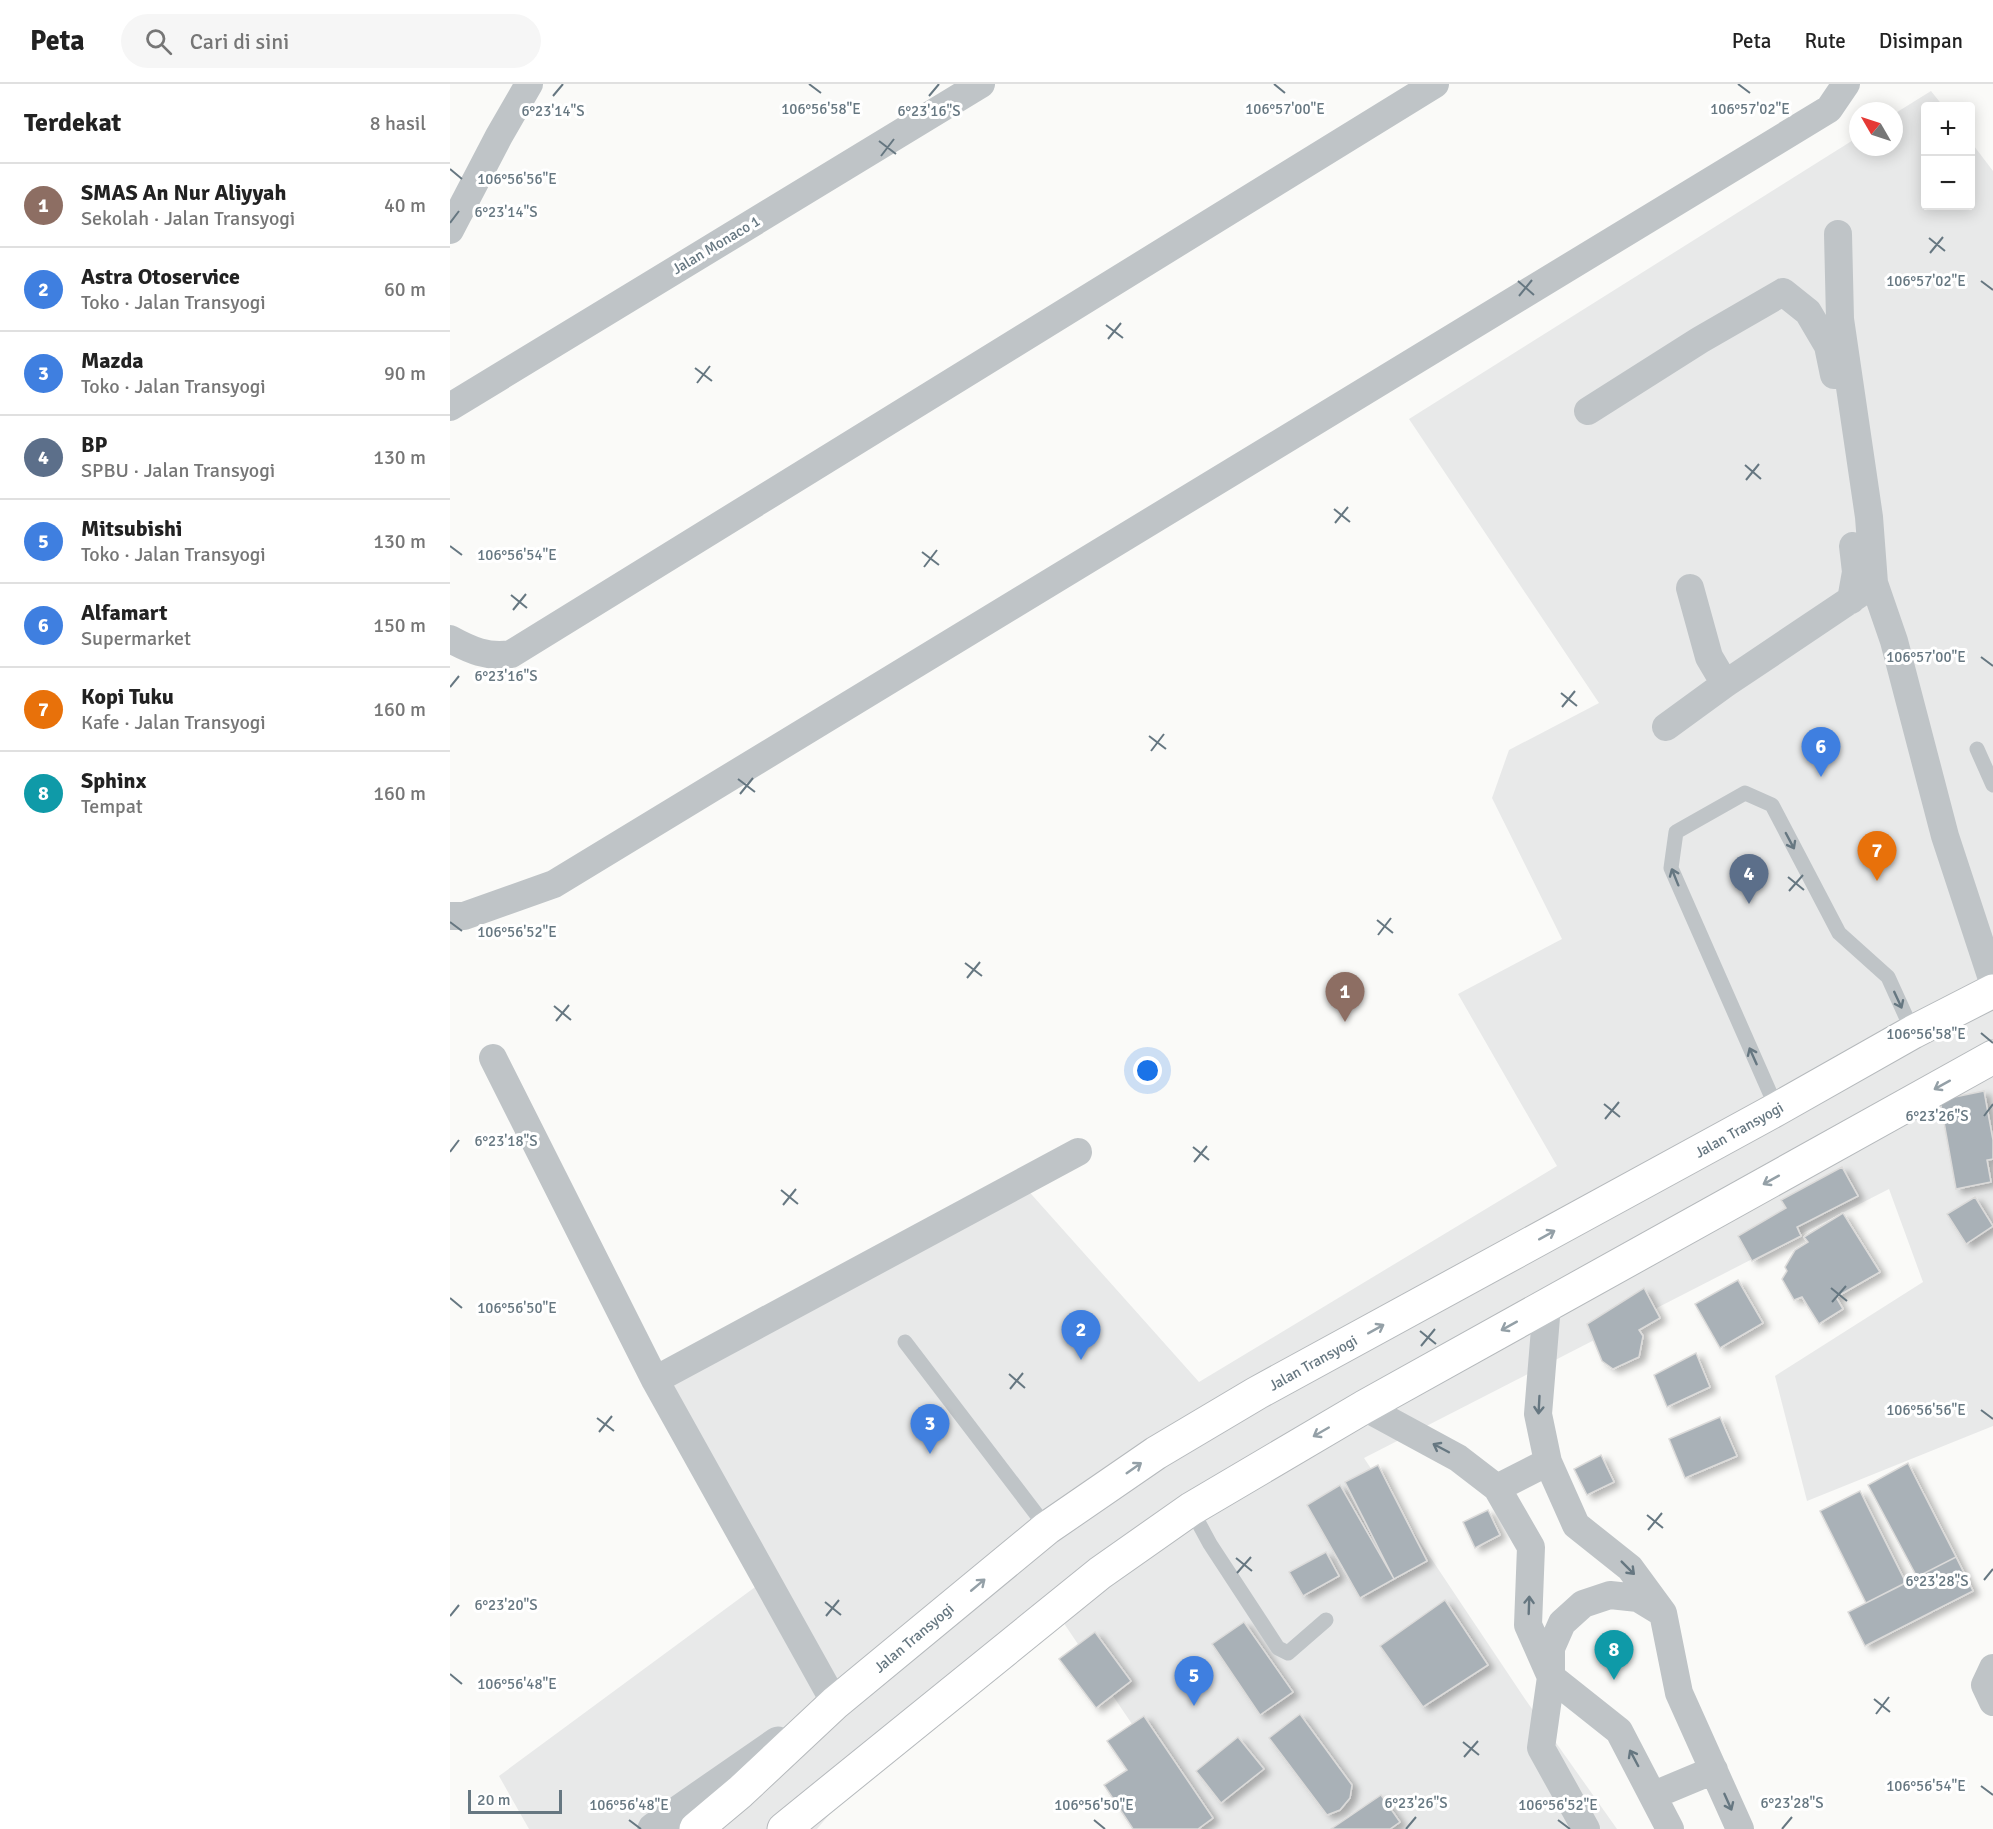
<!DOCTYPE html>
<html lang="id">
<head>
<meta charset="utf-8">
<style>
  :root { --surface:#fff; --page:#f6f6f6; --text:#222; --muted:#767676; --line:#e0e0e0; --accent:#0f766e }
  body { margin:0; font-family:Signika,sans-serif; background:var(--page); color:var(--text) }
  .controls { position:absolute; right:18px; top:18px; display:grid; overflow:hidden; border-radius:6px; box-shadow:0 3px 15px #0003 }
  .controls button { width:54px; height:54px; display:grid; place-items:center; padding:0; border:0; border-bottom:2px solid var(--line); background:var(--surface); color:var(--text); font:30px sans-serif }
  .compass { position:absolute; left:1399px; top:18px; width:54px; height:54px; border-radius:50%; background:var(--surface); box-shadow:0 3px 15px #0003; rotate:309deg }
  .scale { position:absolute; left:18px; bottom:15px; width:94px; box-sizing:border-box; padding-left:6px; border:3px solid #667781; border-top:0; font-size:16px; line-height:21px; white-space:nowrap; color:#667781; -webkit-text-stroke:4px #fff; paint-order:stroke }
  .you { position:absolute; left:698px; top:987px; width:21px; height:21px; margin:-15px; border:4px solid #fff; border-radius:50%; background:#1a73e8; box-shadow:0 0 0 9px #1a73e833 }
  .badge { display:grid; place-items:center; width:39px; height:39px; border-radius:50%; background:var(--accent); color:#fff; font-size:20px; font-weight:700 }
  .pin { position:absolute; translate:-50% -50px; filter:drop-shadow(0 2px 3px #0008) }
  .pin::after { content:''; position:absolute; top:32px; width:21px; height:18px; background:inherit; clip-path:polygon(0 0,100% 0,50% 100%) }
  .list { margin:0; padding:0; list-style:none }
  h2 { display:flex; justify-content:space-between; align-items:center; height:78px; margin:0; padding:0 24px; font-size:26px }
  h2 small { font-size:20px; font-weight:400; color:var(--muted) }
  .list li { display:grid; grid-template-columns:39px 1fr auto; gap:18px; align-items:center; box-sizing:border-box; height:84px; padding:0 24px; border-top:2px solid var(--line) }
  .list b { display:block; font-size:22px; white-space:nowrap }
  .list p { margin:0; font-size:20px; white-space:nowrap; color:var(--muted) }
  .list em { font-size:20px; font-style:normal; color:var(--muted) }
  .icon { flex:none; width:33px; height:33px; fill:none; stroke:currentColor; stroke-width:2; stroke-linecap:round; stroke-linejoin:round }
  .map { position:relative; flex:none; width:1543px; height:1745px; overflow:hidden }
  header { display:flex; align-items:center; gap:36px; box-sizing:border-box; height:84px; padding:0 30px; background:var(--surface); border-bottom:2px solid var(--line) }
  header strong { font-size:28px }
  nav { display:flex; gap:33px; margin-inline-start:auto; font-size:21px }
  .search { width:420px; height:54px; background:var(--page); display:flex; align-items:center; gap:15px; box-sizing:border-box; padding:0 21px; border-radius:33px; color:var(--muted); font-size:22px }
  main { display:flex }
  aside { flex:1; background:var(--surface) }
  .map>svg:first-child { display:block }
  .built { fill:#e8e9e9 }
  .building { fill:#a9b1b7; stroke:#dcdbda; stroke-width:1.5; filter:url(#shadow) }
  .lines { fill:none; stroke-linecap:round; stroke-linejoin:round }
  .trunk-casing { stroke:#b5b9bc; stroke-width:35 }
  .service { stroke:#bfc4c7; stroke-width:15 }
  .minor { stroke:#bfc4c7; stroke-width:28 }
  .tertiary { stroke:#bfc4c7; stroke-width:33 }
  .trunk { stroke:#fff; stroke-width:33 }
  .oneway { stroke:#667781 }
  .oneway2 { stroke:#94a0a7 }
  .ticks { fill:none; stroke:#667781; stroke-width:2 }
  .labels { text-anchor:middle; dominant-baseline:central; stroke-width:6; stroke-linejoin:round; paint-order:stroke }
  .street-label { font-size:15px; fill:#667781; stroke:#fff }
  .ticks-label { font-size:15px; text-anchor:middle; fill:#667781; stroke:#fff; stroke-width:6; stroke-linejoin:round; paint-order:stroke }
</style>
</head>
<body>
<header>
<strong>Peta</strong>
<div class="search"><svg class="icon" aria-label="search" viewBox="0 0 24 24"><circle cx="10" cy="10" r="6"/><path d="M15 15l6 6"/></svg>Cari di sini</div>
<nav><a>Peta</a><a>Rute</a><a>Disimpan</a></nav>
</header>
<main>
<aside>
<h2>Terdekat<small>8 hasil</small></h2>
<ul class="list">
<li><span class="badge" style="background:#8d6e63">1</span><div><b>SMAS An Nur Aliyyah</b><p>Sekolah · Jalan Transyogi</p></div><em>40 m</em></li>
<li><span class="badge" style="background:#3f7fe0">2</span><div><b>Astra Otoservice</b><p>Toko · Jalan Transyogi</p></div><em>60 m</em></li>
<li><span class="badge" style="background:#3f7fe0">3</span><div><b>Mazda</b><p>Toko · Jalan Transyogi</p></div><em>90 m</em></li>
<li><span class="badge" style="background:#5c6f8a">4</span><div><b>BP</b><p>SPBU · Jalan Transyogi</p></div><em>130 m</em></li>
<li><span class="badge" style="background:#3f7fe0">5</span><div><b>Mitsubishi</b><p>Toko · Jalan Transyogi</p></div><em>130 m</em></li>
<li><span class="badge" style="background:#3f7fe0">6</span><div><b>Alfamart</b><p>Supermarket</p></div><em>150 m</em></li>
<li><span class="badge" style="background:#e8710a">7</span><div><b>Kopi Tuku</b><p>Kafe · Jalan Transyogi</p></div><em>160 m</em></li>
<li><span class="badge" style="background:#0f9aa8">8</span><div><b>Sphinx</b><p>Tempat</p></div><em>160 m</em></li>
</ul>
</aside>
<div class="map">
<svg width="1543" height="1745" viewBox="0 0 1543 1745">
  <defs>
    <filter id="shadow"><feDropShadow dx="6" dy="4" stdDeviation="3" flood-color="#0004"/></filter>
  </defs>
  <rect width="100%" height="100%" fill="#fafaf8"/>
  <path class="built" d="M1481 7 1493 22H1476V122H1520L1521 58 1543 87V1342L1357 1417 1325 1292 1473 1198 1439 1105 914 1374 1075 1615 1167 1745H753L611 1535 436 1664 367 1745H79L49 1692 316 1495 216 1292 574 1102 749 1298 1107 1082 1008 910 1112 855 1042 714 1059 666 1149 619 959 335 1408 53V63H1444V30Z"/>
  <path class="building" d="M1534 1007 1543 1056V1075L1537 1076 1541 1098 1506 1105 1490 1016Z
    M1392 1083 1408 1112 1347 1143 1351 1152 1302 1177 1288 1152 1336 1124 1331 1116Z
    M1525 1113 1543 1142 1516 1160 1497 1130Z
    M1393 1129 1430 1188 1386 1213 1393 1225 1369 1240 1352 1213 1344 1216 1332 1195 1337 1187 1335 1183 1345 1166 1358 1158 1354 1153Z
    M1288 1196 1313 1239 1270 1264 1245 1220Z
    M1194 1204 1210 1234 1189 1246 1193 1252 1189 1273 1163 1285 1152 1277 1137 1240Z
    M1246 1269 1260 1303 1217 1323 1204 1291Z
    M1270 1333 1287 1372 1235 1394 1219 1355Z
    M1151 1371 1164 1398 1137 1411 1124 1385Z
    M1458 1379 1506 1473 1467 1493 1418 1401Z
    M928 1381 977 1477 944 1495 895 1398Z
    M890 1401 944 1495 910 1514 857 1421Z
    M1410 1407 1456 1499 1416 1519 1370 1427Z
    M1038 1426 1050 1451 1025 1464 1013 1438Z
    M876 1468 889 1492 853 1512 839 1488Z
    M1506 1473 1523 1507 1415 1562 1398 1528Z
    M995 1516 1038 1581 973 1623 930 1562Z
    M794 1538 843 1608 810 1631 762 1560Z
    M645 1548 681 1597 646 1624 609 1575Z
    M850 1630 902 1701 900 1714 890 1726 877 1731 819 1654Z
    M694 1632 763 1734 748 1745H683L654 1701 677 1686 657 1657Z
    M788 1653 814 1685 771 1719 746 1687Z
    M931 1711 950 1738 940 1745H881Z"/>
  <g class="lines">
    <defs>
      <path id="trunk" d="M246 1745 290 1708 385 1619 597 1444 706 1369 807 1309 1327 1025 1463 948 1543 907
        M334 1745 650 1489 741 1425 914 1323 1543 973"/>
    </defs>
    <use href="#trunk" class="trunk-casing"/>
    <path class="service" d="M1527 665 1543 701
      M1327 1025 1221 784 1226 748 1295 709 1322 721 1389 849 1438 893 1463 948
      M455 1258 597 1444
      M741 1425 760 1460 828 1564 838 1569 876 1536"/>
    <path class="minor" d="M0 146 49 52 79 0
      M1388 150 1390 235 1419 433 1424 499 1444 557 1495 752 1543 898
      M0 323 531 0
      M1138 327 1250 256 1333 208 1358 228 1378 262 1384 291
      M1240 504 1259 573 1275 600
      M1401 516 1406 488 1403 462
      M0 555C20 566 38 574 61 570L985 0
      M1216 643 1275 600 1415 506
      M0 832H14L104 800 1379 25 1396 0
      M43 974 205 1296 385 1619
      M1097 1221 1088 1330 1098 1378 1126 1441 1180 1484 1213 1529 1229 1609 1290 1745
      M205 1296 628 1068
      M914 1323 1008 1374 1047 1404 1081 1463 1078 1541 1101 1593 1169 1647 1220 1745
      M1047 1404 1098 1378
      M1543 1584 1535 1601 1543 1618
      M1204 1711 1264 1686
      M1136 1745 1091 1664 1101 1593V1564L1112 1539 1133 1520 1160 1511 1188 1514 1211 1528"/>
    <path class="tertiary" d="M204 1745 328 1659"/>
    <use href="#trunk" class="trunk"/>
  </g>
  <defs><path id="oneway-shaft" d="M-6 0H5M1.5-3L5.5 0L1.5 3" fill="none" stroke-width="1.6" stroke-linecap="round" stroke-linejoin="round" transform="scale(1.5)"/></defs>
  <g class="oneway">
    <use href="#oneway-shaft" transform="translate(1340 757) rotate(62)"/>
    <use href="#oneway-shaft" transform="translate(1225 793) rotate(-112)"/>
    <use href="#oneway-shaft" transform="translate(1448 916) rotate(65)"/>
    <use href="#oneway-shaft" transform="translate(1303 972) rotate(-114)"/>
    <use href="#oneway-shaft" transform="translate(1089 1321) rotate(93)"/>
    <use href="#oneway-shaft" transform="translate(991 1364) rotate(-152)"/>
    <use href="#oneway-shaft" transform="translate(1178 1484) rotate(45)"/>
    <use href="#oneway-shaft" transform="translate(1079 1521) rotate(-88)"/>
    <use href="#oneway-shaft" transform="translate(1184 1674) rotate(-118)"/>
    <use href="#oneway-shaft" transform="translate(1278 1718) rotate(66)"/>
  </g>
  <g class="oneway2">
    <use href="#oneway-shaft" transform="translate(1492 1001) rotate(151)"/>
    <use href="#oneway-shaft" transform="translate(1321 1096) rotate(151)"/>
    <use href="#oneway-shaft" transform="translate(1097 1151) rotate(-29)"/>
    <use href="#oneway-shaft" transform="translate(1059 1242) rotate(151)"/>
    <use href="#oneway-shaft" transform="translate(926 1245) rotate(-29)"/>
    <use href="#oneway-shaft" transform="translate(871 1348) rotate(150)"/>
    <use href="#oneway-shaft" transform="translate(684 1384) rotate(-35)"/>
    <use href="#oneway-shaft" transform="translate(528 1501) rotate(-40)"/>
  </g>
  <path class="ticks" d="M359 0 371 9M824 0 835 9M1288 0 1300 9M103 12 113 0M479 12 489 0M429 57 446 70M431 72 444 55M0 85 12 95M0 139 9 127M1479 154 1495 167M1480 169 1493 153M1068 197 1084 211M1531 197 1543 206M1069 212 1082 196M656 241 673 254M658 255 671 239M245 284 262 297M247 299 260 282M1295 381 1311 395M1296 396 1309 380M884 425 900 438M885 439 898 423M0 462 12 471M472 468 489 481M474 483 487 466M61 511 77 524M63 526 76 510M1531 573 1543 582M0 603 9 592M1111 609 1127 622M1112 623 1125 607M699 652 716 665M701 667 714 650M288 695 305 708M290 710 303 694M1338 793 1354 806M1339 807 1353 791M927 836 943 849M0 838 12 847M928 851 941 834M515 879 532 892M517 894 530 878M104 922 121 936M106 937 119 921M1531 949 1543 959M1154 1020 1170 1033M1534 1032 1543 1020M1155 1035 1169 1018M743 1063 759 1076M0 1068 9 1056M744 1078 757 1062M331 1106 348 1120M333 1121 346 1105M1381 1204 1397 1217M0 1214 12 1224M1382 1218 1396 1202M970 1247 986 1260M971 1262 985 1245M559 1290 575 1304M560 1305 573 1289M1531 1326 1543 1335M147 1334 164 1347M149 1348 162 1332M1197 1431 1213 1444M1198 1446 1212 1429M786 1474 802 1487M787 1489 801 1473M1534 1496 1543 1485M375 1518 391 1531M0 1532 9 1521M376 1532 389 1516M0 1590 12 1600M1424 1615 1440 1628M1426 1630 1439 1613M1013 1658 1029 1671M1014 1673 1028 1657M1531 1702 1543 1711M179 1736 191 1745M644 1736 655 1745M1108 1736 1120 1745M956 1745 966 1733M1332 1745 1342 1733"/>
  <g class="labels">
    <g class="street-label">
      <text transform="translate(266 161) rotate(-31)">Jalan Monaco 1</text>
      <text transform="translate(1289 1046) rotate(-29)">Jalan Transyogi</text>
      <text transform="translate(863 1279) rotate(-29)">Jalan Transyogi</text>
      <text transform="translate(464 1554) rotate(-40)">Jalan Transyogi</text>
    </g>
  </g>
  <g class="ticks-label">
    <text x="1300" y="30">106°57'02"E</text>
    <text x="371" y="30">106°56'58"E</text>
    <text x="835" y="30">106°57'00"E</text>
    <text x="103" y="32">6°23'14"S</text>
    <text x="479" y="32">6°23'16"S</text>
    <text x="67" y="100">106°56'56"E</text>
    <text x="56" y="133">6°23'14"S</text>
    <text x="1476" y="202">106°57'02"E</text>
    <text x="67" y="476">106°56'54"E</text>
    <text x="1476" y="578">106°57'00"E</text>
    <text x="56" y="597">6°23'16"S</text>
    <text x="67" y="853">106°56'52"E</text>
    <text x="1476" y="955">106°56'58"E</text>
    <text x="1487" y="1037">6°23'26"S</text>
    <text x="56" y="1062">6°23'18"S</text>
    <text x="67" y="1229">106°56'50"E</text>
    <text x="1476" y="1331">106°56'56"E</text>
    <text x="1487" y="1502">6°23'28"S</text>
    <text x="56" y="1526">6°23'20"S</text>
    <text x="67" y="1605">106°56'48"E</text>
    <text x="1476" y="1707">106°56'54"E</text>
    <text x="966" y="1724">6°23'26"S</text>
    <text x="1342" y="1724">6°23'28"S</text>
    <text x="179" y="1726">106°56'48"E</text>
    <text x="644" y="1726">106°56'50"E</text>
    <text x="1108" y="1726">106°56'52"E</text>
  </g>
</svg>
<div class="controls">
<button>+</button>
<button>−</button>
</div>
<svg class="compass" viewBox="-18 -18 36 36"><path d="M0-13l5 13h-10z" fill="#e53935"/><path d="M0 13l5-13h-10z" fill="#767676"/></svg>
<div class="scale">20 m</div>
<div class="you"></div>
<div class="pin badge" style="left:895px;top:938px;background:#8d6e63">1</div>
<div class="pin badge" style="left:631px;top:1276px;background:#3f7fe0">2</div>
<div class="pin badge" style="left:480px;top:1370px;background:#3f7fe0">3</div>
<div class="pin badge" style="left:1299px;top:820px;background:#5c6f8a">4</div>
<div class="pin badge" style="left:744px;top:1622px;background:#3f7fe0">5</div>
<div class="pin badge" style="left:1371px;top:693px;background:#3f7fe0">6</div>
<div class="pin badge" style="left:1427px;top:797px;background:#e8710a">7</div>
<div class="pin badge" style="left:1164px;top:1596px;background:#0f9aa8">8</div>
</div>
</main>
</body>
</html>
